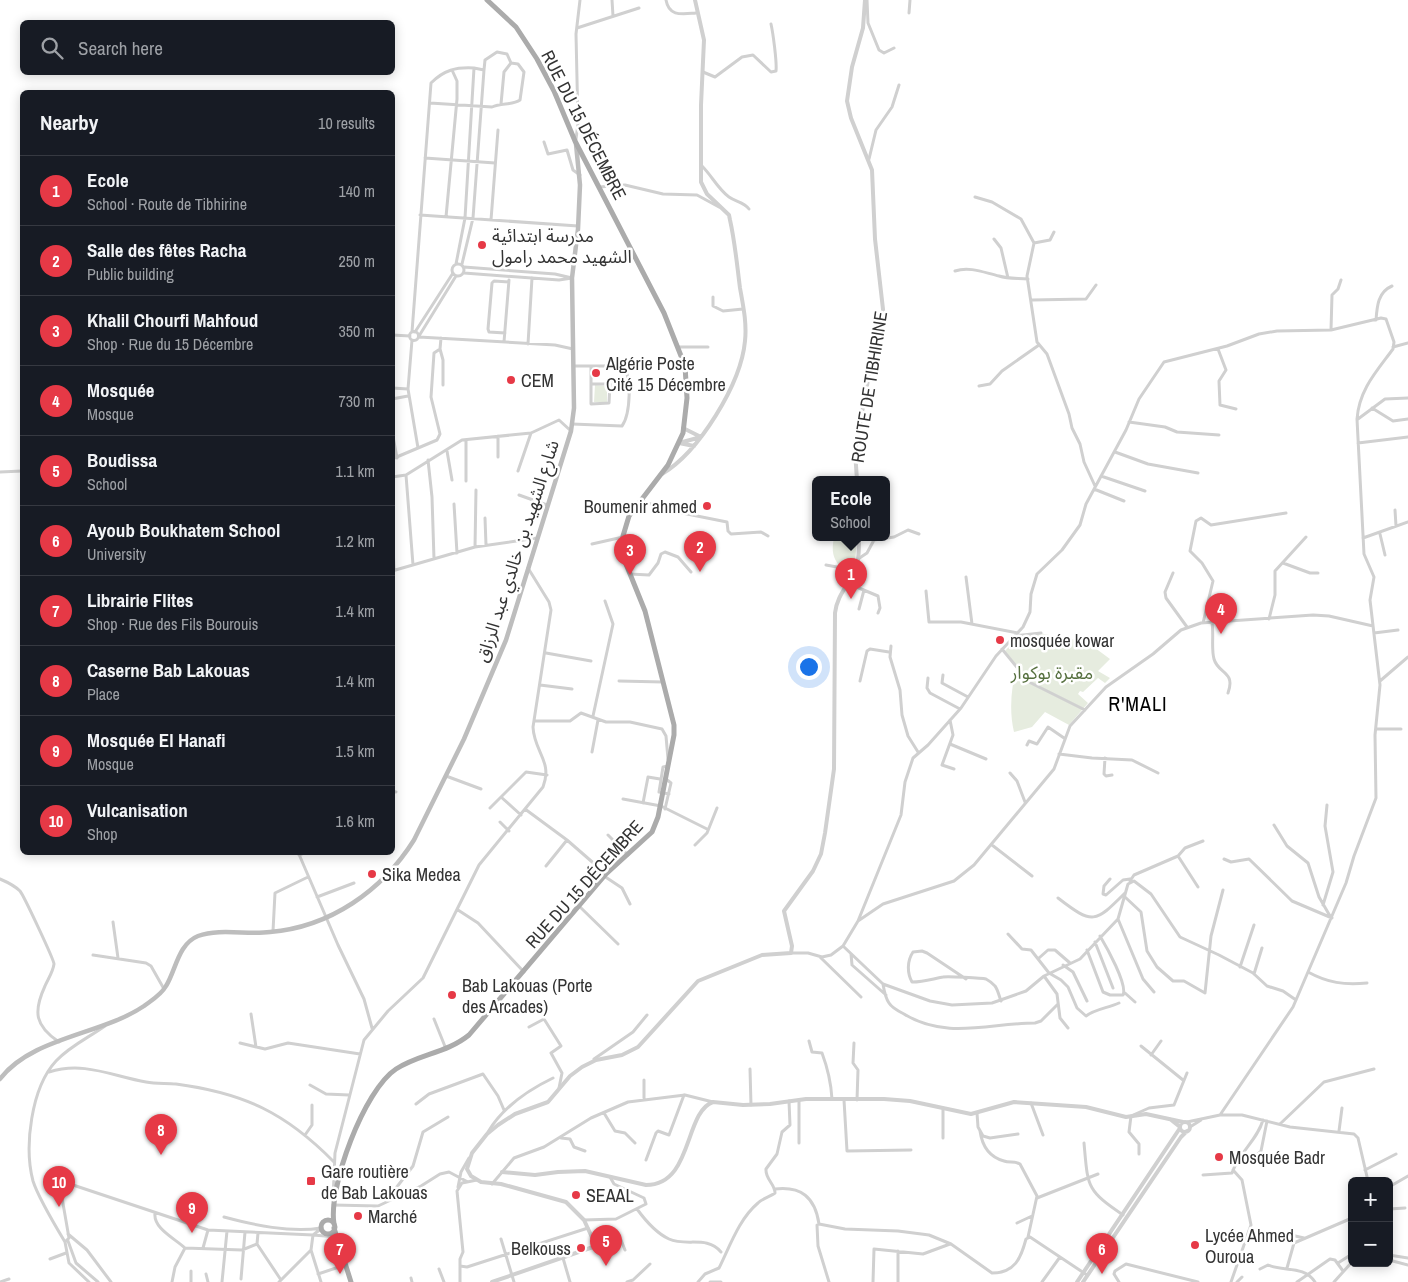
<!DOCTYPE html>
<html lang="en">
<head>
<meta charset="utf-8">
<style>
  :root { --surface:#171b24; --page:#20242c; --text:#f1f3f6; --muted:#9ea1a6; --line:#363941; --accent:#e63946 }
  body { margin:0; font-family:"Archivo Narrow","Noto Sans Arabic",sans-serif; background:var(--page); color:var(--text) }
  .controls { position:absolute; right:15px; bottom:15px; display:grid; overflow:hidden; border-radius:8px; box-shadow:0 2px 12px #0003 }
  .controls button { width:45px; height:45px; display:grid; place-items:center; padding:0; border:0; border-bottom:1px solid var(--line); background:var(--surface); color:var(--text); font:25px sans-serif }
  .you { position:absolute; left:808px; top:666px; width:18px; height:18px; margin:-12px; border:4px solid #fff; border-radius:50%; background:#1a73e8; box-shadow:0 0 0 8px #1a73e833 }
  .badge { display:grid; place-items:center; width:32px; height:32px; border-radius:50%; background:var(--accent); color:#fff; font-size:16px; font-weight:700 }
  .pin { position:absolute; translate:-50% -41px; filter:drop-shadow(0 1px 2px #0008) }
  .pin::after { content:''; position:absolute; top:26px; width:18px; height:15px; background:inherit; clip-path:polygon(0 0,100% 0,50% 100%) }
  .popup { position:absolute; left:812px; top:476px; width:78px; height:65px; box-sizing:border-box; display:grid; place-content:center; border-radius:8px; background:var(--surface); filter:drop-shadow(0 1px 4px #0005); font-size:16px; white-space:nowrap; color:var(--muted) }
  .popup b { font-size:19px; color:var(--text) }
  .popup::after { content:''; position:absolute; left:50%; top:100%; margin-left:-10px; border:10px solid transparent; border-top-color:var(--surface) }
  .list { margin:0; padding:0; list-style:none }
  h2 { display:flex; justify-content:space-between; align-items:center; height:65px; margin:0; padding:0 20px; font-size:21px }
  h2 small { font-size:16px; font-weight:400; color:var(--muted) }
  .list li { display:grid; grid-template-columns:32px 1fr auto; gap:15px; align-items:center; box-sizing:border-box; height:70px; padding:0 20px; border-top:1px solid var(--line) }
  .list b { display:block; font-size:19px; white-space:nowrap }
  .list p { margin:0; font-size:16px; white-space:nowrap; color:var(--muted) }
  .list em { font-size:16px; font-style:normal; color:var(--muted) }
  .icon { flex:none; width:28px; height:28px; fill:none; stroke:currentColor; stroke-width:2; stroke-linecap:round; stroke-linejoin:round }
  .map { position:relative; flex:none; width:1408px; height:1282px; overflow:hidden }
  .search { position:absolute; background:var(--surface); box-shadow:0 2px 12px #0003; left:20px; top:20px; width:375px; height:55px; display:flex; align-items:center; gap:12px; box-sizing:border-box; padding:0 18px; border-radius:8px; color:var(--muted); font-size:19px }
  .panel { position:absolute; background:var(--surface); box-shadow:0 2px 12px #0003; left:20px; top:90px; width:375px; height:765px; border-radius:8px }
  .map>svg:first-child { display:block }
  .green { fill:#e6ecdf }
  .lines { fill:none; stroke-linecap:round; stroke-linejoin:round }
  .minor { stroke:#d0d0d0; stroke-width:3 }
  .tertiary { stroke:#d0d0d0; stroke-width:4 }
  .secondary { stroke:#bdbdbd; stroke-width:4.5 }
  .primary { stroke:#ababab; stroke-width:5 }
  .poi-dot { fill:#e63946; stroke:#fff; stroke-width:2 }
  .labels { text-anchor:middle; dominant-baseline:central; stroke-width:5; stroke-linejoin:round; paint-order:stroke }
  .street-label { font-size:18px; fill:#333; stroke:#fff }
  .poi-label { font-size:18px; fill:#333; stroke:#fff; text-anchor:start }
  .park-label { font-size:18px; fill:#56703f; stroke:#fff }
  .quarter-label { font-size:20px; letter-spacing:1px; fill:#000; stroke:#fff }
</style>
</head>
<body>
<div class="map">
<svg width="1408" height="1282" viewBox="0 0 1408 1282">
  <rect width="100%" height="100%" fill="#fff"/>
  <path class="green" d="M595 385 607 386V402H594Z
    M834 538H857L855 563 844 570C833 561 831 552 834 538Z
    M1039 633 1087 642 1110 659 1098 671 1110 678 1105 683 1098 678 1083 692 1080 691 1078 694 1088 703 1069 725 1045 712 1032 727 1014 732C1009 711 1011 687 1017 666L1005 651 1018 637Z"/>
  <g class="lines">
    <path class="minor" d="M612 0 613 16
      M666 0C669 17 682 14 696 13
      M867 0 868 23 879 50 884 53 894 48
      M909 13 910 0
      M577 28 639 8
      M703 72 715 77 742 57 753 55 771 72 776 71C777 62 773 33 771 24
      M430 103 492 107C501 103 513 105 520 100L524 72 518 64 511 63 507 54 497 52 485 60 484 70
      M501 104 504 72 511 63
      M576 139 578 124 576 34 580 0
      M544 142 548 154 567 150 573 170 580 175
      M425 158 495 163
      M869 159 876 130 892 107 899 85
      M702 166C712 176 718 189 729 197 736 202 744 202 749 209
      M599 187 625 185 663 194 697 195 719 207
      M975 197 992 202 1021 219 1034 243 1027 276 1037 342 1047 354 1069 414 1072 428 1080 444 1084 462 1095 486
      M420 215 578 226
      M446 217 457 99V81L452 70
      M491 220 498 130
      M994 239 1001 248 1008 278
      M1034 243 1050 240 1054 232
      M452 270a6 6 0 1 1 12 0a6 6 0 1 1-12 0Z
      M456 264 465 218 474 68 484 70 473 218 462 264
      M955 271C970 266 985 273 999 276 1008 279 1018 278 1028 279
      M464 273 559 280 572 278 555 274 464 267
      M713 297V306L723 311 743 309
      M1032 300 1086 299 1096 285
      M1376 320C1377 306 1378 292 1392 286
      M1331 330 1332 295 1338 289 1341 280
      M409.5 336a4.5 4.5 0 1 1 9 0a4.5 4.5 0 1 1-9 0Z
      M412 332 431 83C444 70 456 67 474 68
      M415 332 453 273
      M505 333 489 332 488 329 492 283 494 281 509 282
      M392 335 410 336
      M419 336 456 276
      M419 337 555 345 573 349
      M412 340 408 389 418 448
      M504 342 509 280
      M528 344 532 278
      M679 347H708
      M1393 347 1408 343
      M440 349 443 360V385
      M1218 349 1226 370 1219 381 1220 405 1236 409
      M591 384H610L609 403 591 404V366
      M979 386 990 384 1002 371 1039 345
      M392 388 408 389
      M392 399 408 396
      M1372 408 1393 421 1408 419
      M1358 419 1385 399 1408 398
      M1129 422 1165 427 1177 432 1219 435
      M572 424 622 426C630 415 633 375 622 366H573
      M392 431 397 458
      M466 440V481
      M1358 443 1408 437
      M447 451 452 480
      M1115 452 1148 464 1198 473
      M498 457V436
      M392 459 437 440 440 434 431 397 434 353 440 349 441 338
      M428 460 432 497 434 559
      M518 471 531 433
      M0 472 22 471
      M406 475 413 565
      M1101 476 1145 491
      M392 477 406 475 462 440 531 433 559 420 571 431
      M1094 489 1124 501
      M519 495 547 505
      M641 501 672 511 727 522 728 531 731 534 761 532 768 536
      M454 504 457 553
      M1395 510 1396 526
      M485 518 486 545
      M392 519 394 570
      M1380 534 1385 555
      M1363 538 1408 522
      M592 544 623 537
      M475 547 476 490
      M858 559 867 553 874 540 894 537 908 530 919 534
      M1283 563 1310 573H1318
      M826 565 837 567 849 580
      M392 571 475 547 537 538
      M1173 573 1165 592 1166 598 1187 627
      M630 574 649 575 658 563 661 554 665 552 678 557 691 572
      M966 577 972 624
      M847 583 878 596 880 608 878 613
      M926 591 929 622H961L1018 633
      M859 609 864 590
      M1269 619 1275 595V571L1306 537
      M1203 623 1213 581 1202 563 1190 551 1196 521 1201 518 1211 525 1286 513
      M1212 623C1214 635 1211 648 1214 659 1218 674 1236 671 1228 693
      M1374 633 1398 630
      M1015 636 1041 633
      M891 646 890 657 900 690 902 715 908 736 918 752
      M1002 649 1029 682 1085 710
      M546 653 591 661
      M943 675 942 683 968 697
      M928 678 927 688 930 693 960 709
      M619 681 663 682
      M860 681 867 651 870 649 889 652
      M1380 681 1408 657
      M540 685 572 689
      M593 716 613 624 605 601
      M950 720 953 735 942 765 954 769
      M534 721H570L581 713 606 722H630L662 729 666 736 668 759
      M1376 729H1401
      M950 744 986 759
      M1027 745 1029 741 1037 744 1048 727 1064 738
      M592 752 598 720
      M1059 754 1092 758 1132 760 1158 773
      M1105 758 1104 774 1106 776 1112 775
      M668 766 663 767 659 792 669 794
      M1010 773 1017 781 1025 802
      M446 776 481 789
      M392 791 396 792
      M501 797 521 815
      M623 799 661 806 707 829
      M643 803 648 777 660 779
      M490 808 526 772 547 775
      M525 809 567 840 606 874
      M665 809 671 783 666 779
      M500 822 509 831
      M1274 825 1287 846 1308 863 1319 897 1330 916
      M608 835 628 855
      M695 845 707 833 717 808
      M992 845 1032 876
      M298 852 338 945 364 999 372 1028
      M299 855 306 852
      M1178 856 1198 887
      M1224 859 1231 862 1249 859 1292 901 1332 918
      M546 866 567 840
      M604 876 622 888 630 904
      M0 879C7 882 14 885 20 891 24 896 54 960 54 964 53 972 48 979 45 986 33 1012 35 1026 59 1042
      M1110 879 1104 886 1103 894 1106 895 1123 880 1130 879
      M1130 881 1134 875 1178 856 1185 848 1203 841
      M317 897 354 883
      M1125 897 1141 912 1147 951 1157 967 1173 981H1184L1205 993 1211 936 1223 890
      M1058 898C1093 925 1095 923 1125 893
      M1323 905 1333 872 1325 826 1327 805
      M579 906 618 944
      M458 910 478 923 524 972
      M1118 919 1143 979 1154 992
      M858 921 901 815 905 782 913 758 928 745 961 708 996 656 1023 627 1030 612 1031 594 1037 574 1062 550 1080 525 1086 504 1126 430 1139 399 1164 362 1227 346 1259 334 1277 331 1331 330 1381 318 1386 319 1394 342 1393 349C1376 372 1359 390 1357 419L1364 554 1374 577 1370 600 1380 685 1375 735 1376 798 1354 856 1346 883 1293 1007 1220 1115
      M113 922 118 958
      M273 931 275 893 308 877
      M1008 934 1022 949 1031 950 1049 973 1061 980 1068 987 1077 1008 1086 1016C1095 1009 1108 1008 1119 1003
      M1095 942 1113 988
      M843 946 883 984 930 1001 952 1005 992 1003 1026 991 1044 976 1080 959 1118 919 1128 884 1134 881 1151 894 1180 937 1219 955 1253 973 1267 986 1283 991 1296 1000
      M1087 950 1103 992 1110 995H1123C1128 985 1106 946 1100 936
      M791 953H808L822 957 831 955 843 946 858 921 883 904 954 881 974 865 1054 769 1070 726 1106 687 1153 654 1181 630 1201 623 1313 615 1329 616 1373 626
      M851 954 852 965 886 995
      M93 955 146 963 151 966 164 989
      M820 957 861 997
      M1039 958 1048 950H1055L1070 963
      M1063 965 1073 972 1087 1001
      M1240 967 1254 925
      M1308 972C1328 983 1344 985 1367 983
      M1254 974 1262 948
      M1044 976 1057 994 1060 1018 1068 1028
      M966 979 927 953 922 951 913 952C907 961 907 973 912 982 924 982 932 979 943 977 947 976 982 978 986 979 988 980 993 984 995 986 998 990 999 996 1001 1001
      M883 984C884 990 885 997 889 1003 892 1008 898 1011 904 1014 946 1040 990 1023 1035 1023L1041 1021 1058 1004
      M1125 993 1135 1002
      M251 1014 256 1047
      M434 1019 446 1049
      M105 1026C88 1038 70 1046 56 1061 31 1088 24 1147 33 1181 38 1197 56 1227 65 1242L69 1238 61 1192V1187L67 1183 208 1230 313 1235 322 1228
      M529 1027 544 1019 561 1046 551 1053 562 1073 559 1088
      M809 1041 812 1052 822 1053C828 1069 831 1082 832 1099
      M240 1043 265 1049 288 1043 360 1054
      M854 1043 853 1063 858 1070 857 1100
      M1141 1046 1183 1080
      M1151 1055 1161 1041
      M594 1059 633 1032 647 1015
      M750 1069 751 1105
      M49 1072C84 1061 112 1076 146 1082 156 1084 166 1083 176 1084 244 1093 286 1113 334 1162
      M310 1085 326 1094 349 1095
      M644 1098V1080
      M844 1100 847 1151 911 1150
      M1031 1103 1043 1135
      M416 1104 429 1094 483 1074 498 1096 504 1110
      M604 1113 615 1131 625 1133 635 1143
      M977 1113 978 1127 983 1136 990 1138 1018 1134
      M1187 1122 1220 1115H1242L1290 1127 1354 1134 1358 1138 1368 1181
      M1280 1124 1324 1082 1374 1069
      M1190 1127 1201 1120
      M980 1131C982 1145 989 1157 1004 1161 1009 1163 1015 1161 1020 1164L1037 1196 1028 1237
      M1339 1131 1342 1108
      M488 1132C503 1107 526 1091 553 1078
      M305 1135 312 1125V1105
      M561 1138 570 1139 574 1147 585 1151
      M943 1138V1109
      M799 1143V1100
      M1084 1143C1088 1187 1086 1190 1123 1215
      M1139 1154V1144L1129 1132 1131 1116 1149 1108 1174 1105 1187 1073
      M646 1160 656 1133 658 1131 669 1135 684 1095
      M1249 1162 1261 1151 1267 1121
      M1365 1170 1396 1154
      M1203 1175 1232 1173C1239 1152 1257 1141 1263 1120
      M492 1184 514 1158 544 1147 591 1118 628 1102 685 1095 713 1102
      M458 1187 461 1172 469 1158
      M1389 1187 1408 1176
      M775 1189C801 1186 815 1197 819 1224
      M1037 1198 1098 1174
      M333 1199 335 1153 364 1040 388 1011 423 978 479 865 543 787C553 761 534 752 533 727L551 610 549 602 528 568
      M386 1201 413 1166 423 1132 448 1117
      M333 1205 378 1206 421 1186 440 1174 449 1172 466 1181
      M637 1209C645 1220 656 1233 669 1239 686 1247 707 1235 721 1252
      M1389 1209 1405 1208
      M155 1213C153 1228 174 1238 185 1248L175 1267 172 1282
      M224 1217C254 1225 290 1233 321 1228
      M584 1220 616 1219 646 1204 644 1198 614 1184 610 1177
      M1017 1223 1032 1216
      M258 1233 257 1244 281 1280
      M68 1234 87 1250 111 1282
      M1291 1235 1304 1238
      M501 1239 514 1282
      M68 1241 76 1263 98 1282
      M65 1242 69 1263 89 1282
      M596 1246 621 1240 625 1250
      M185 1248 242 1250 257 1244
      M203 1248 208 1230
      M898 1251V1282
      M1389 1255 1408 1258
      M563 1258 570 1282
      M50 1259 66 1253
      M1389 1260 1408 1265
      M1338 1263 1352 1254
      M460 1266 467 1267 588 1228
      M1287 1268 1294 1243 1352 1218
      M439 1269 444 1282
      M1260 1269 1268 1265C1284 1272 1304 1265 1315 1282
      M206 1274 208 1282
      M318 1274 345 1265
      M411 1278 412 1282
      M241 1279 245 1232
      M0 1282 9 1279
      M191 1282V1271
      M222 1282 227 1231
      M279 1282 311 1250
      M321 1282 311 1250 313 1235 337 1237
      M460 1282V1259L463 1252 457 1191 462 1183 477 1180
      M627 1282 633 1280 650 1264
      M698 1282 705 1274 719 1268C730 1246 739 1219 758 1203 763 1198 770 1197 775 1193 775 1184 765 1179 766 1169L777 1154 782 1132 790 1125 789 1101
      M710 1282H721
      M829 1282 818 1246 817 1225 819 1224 845 1229 898 1231 929 1235 951 1244 992 1273C1015 1273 1021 1258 1026 1239L1030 1237 1087 1275
      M873 1282 874 1249 923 1254 950 1244
      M1042 1282 1060 1257
      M1119 1282 1114 1274 1115 1271 1126 1264 1198 1282
      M1231 1282 1251 1225 1242 1180 1233 1170
      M1237 1282 1242 1277
      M1297 1282 1330 1259 1335 1260 1343 1271
      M1334 1282 1352 1262"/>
    <path class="tertiary" d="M683 428 701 437
      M679 443 701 437
      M679 443 694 446
      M662 474C699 452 741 384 745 341 747 323 743 305 740 288 737 265 735 242 730 220L729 215 707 194 701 182V105L704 40 695 0
      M857 480 855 451 868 380 884 318 875 239 872 170 851 118 847 101 852 67 863 28 865 0
      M1170 1119 1180 1127
      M1180 1127a5 5 0 1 1 10 0a5 5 0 1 1-10 0Z
      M502 1172 535 1175 558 1172 585 1171 646 1185C693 1185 684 1112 713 1102L743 1105 770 1104 806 1099H884L910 1101 971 1114 1014 1102 1086 1107 1126 1117 1146 1114 1183 1122
      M492 1282 596 1246 584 1220 566 1202 501 1184 481 1182 471 1176 467 1169 472 1153 487 1134 498 1125 515 1114 548 1102 570 1076 582 1067 596 1060 622 1055 638 1047 698 981 762 955 791 953 792 946 784 911 813 871 821 854 825 833 834 769 835 613C837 596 846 588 854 573 859 563 859 550 859 538
      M1077 1282 1180 1128
      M1083 1282 1181 1137 1187 1131"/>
    <path class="secondary" d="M0 1079C32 1037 101 1035 144 1006 152 1000 161 995 166 986 176 970 178 944 198 936 220 928 247 935 270 932 330 927 382 891 414 840L464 739 506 640 571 431 574 408 572 278 578 229 580 185 576 144"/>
    <path class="primary" d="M321 1227a7 7 0 1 1 14 0a7 7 0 1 1-14 0Z
      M334 1224C328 1187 364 1090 396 1069 419 1054 447 1053 469 1035L606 874 652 832 658 817 674 735V725L645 611 624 559 623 536 629 516 668 465 683 433 687 398 685 366 664 313 575 141 554 91 537 59 516 27 487 0
      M334 1228 351 1282"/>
  </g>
  <g class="poi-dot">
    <circle cx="482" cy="245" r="5"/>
    <circle cx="596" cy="373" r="5"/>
    <circle cx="511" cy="380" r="5"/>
    <circle cx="707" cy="506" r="5"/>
    <circle cx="1000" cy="640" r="5"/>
    <circle cx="372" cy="874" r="5"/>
    <circle cx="452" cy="995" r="5"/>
    <circle cx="1219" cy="1157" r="5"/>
    <rect x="306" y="1176" width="10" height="10" rx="2.5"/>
    <circle cx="576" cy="1195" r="5"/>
    <circle cx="358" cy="1216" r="5"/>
    <circle cx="1195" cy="1245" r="5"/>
    <circle cx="581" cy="1248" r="5"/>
  </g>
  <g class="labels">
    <g class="street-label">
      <text transform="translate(584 125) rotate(63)">RUE DU 15 DÉCEMBRE</text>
      <text transform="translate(869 387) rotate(-81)">ROUTE DE TIBHIRINE</text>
      <text transform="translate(517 551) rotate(-72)">شارع الشهيد بن خالدي عبد الرزاق</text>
      <text transform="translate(584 884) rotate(-48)">RUE DU 15 DÉCEMBRE</text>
    </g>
    <g class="poi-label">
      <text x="492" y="235">مدرسة ابتدائية<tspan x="492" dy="21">الشهيد محمد رامول</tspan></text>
      <text x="606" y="363">Algérie Poste<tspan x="606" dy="21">Cité 15 Décembre</tspan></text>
      <text x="521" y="380">CEM</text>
      <text x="697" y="506" text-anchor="end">Boumenir ahmed</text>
      <text x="1010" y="640">mosquée kowar</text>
      <text x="382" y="874">Sika Medea</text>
      <text x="462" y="985">Bab Lakouas (Porte<tspan x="462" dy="21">des Arcades)</tspan></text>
      <text x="1229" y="1157">Mosquée Badr</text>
      <text x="321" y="1171">Gare routière<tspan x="321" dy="21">de Bab Lakouas</tspan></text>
      <text x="586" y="1195">SEAAL</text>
      <text x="368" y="1216">Marché</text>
      <text x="1205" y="1235">Lycée Ahmed<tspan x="1205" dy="21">Ouroua</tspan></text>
      <text x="571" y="1248" text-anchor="end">Belkouss</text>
    </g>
    <g class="park-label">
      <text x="1052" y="672">مقبرة بوكوار</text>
    </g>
    <g class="quarter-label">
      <text x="1138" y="703">R'MALI</text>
    </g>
  </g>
</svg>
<div class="controls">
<button>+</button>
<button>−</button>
</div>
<div class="you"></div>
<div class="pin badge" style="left:851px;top:599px">1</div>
<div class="popup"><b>Ecole</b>School</div>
<div class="pin badge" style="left:700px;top:572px">2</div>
<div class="pin badge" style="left:630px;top:575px">3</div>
<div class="pin badge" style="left:1221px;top:634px">4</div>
<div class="pin badge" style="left:606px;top:1266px">5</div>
<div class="pin badge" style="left:1102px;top:1274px">6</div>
<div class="pin badge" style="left:340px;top:1274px">7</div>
<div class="pin badge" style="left:161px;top:1155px">8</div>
<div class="pin badge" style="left:192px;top:1233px">9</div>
<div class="pin badge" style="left:59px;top:1207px">10</div>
<div class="search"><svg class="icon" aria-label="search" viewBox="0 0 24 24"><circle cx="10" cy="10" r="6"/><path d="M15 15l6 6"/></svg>Search here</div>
<section class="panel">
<h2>Nearby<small>10 results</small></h2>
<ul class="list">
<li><span class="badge">1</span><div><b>Ecole</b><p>School · Route de Tibhirine</p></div><em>140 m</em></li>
<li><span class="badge">2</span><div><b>Salle des fêtes Racha</b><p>Public building</p></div><em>250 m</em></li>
<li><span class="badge">3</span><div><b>Khalil Chourfi Mahfoud</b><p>Shop · Rue du 15 Décembre</p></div><em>350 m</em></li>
<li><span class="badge">4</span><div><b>Mosquée</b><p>Mosque</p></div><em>730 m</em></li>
<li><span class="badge">5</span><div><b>Boudissa</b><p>School</p></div><em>1.1 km</em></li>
<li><span class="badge">6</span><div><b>Ayoub Boukhatem School</b><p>University</p></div><em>1.2 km</em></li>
<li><span class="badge">7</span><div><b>Librairie Flites</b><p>Shop · Rue des Fils Bourouis</p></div><em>1.4 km</em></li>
<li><span class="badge">8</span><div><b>Caserne Bab Lakouas</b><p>Place</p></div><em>1.4 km</em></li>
<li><span class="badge">9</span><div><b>Mosquée El Hanafi</b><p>Mosque</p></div><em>1.5 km</em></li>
<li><span class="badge">10</span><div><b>Vulcanisation</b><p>Shop</p></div><em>1.6 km</em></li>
</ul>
</section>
</div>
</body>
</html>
